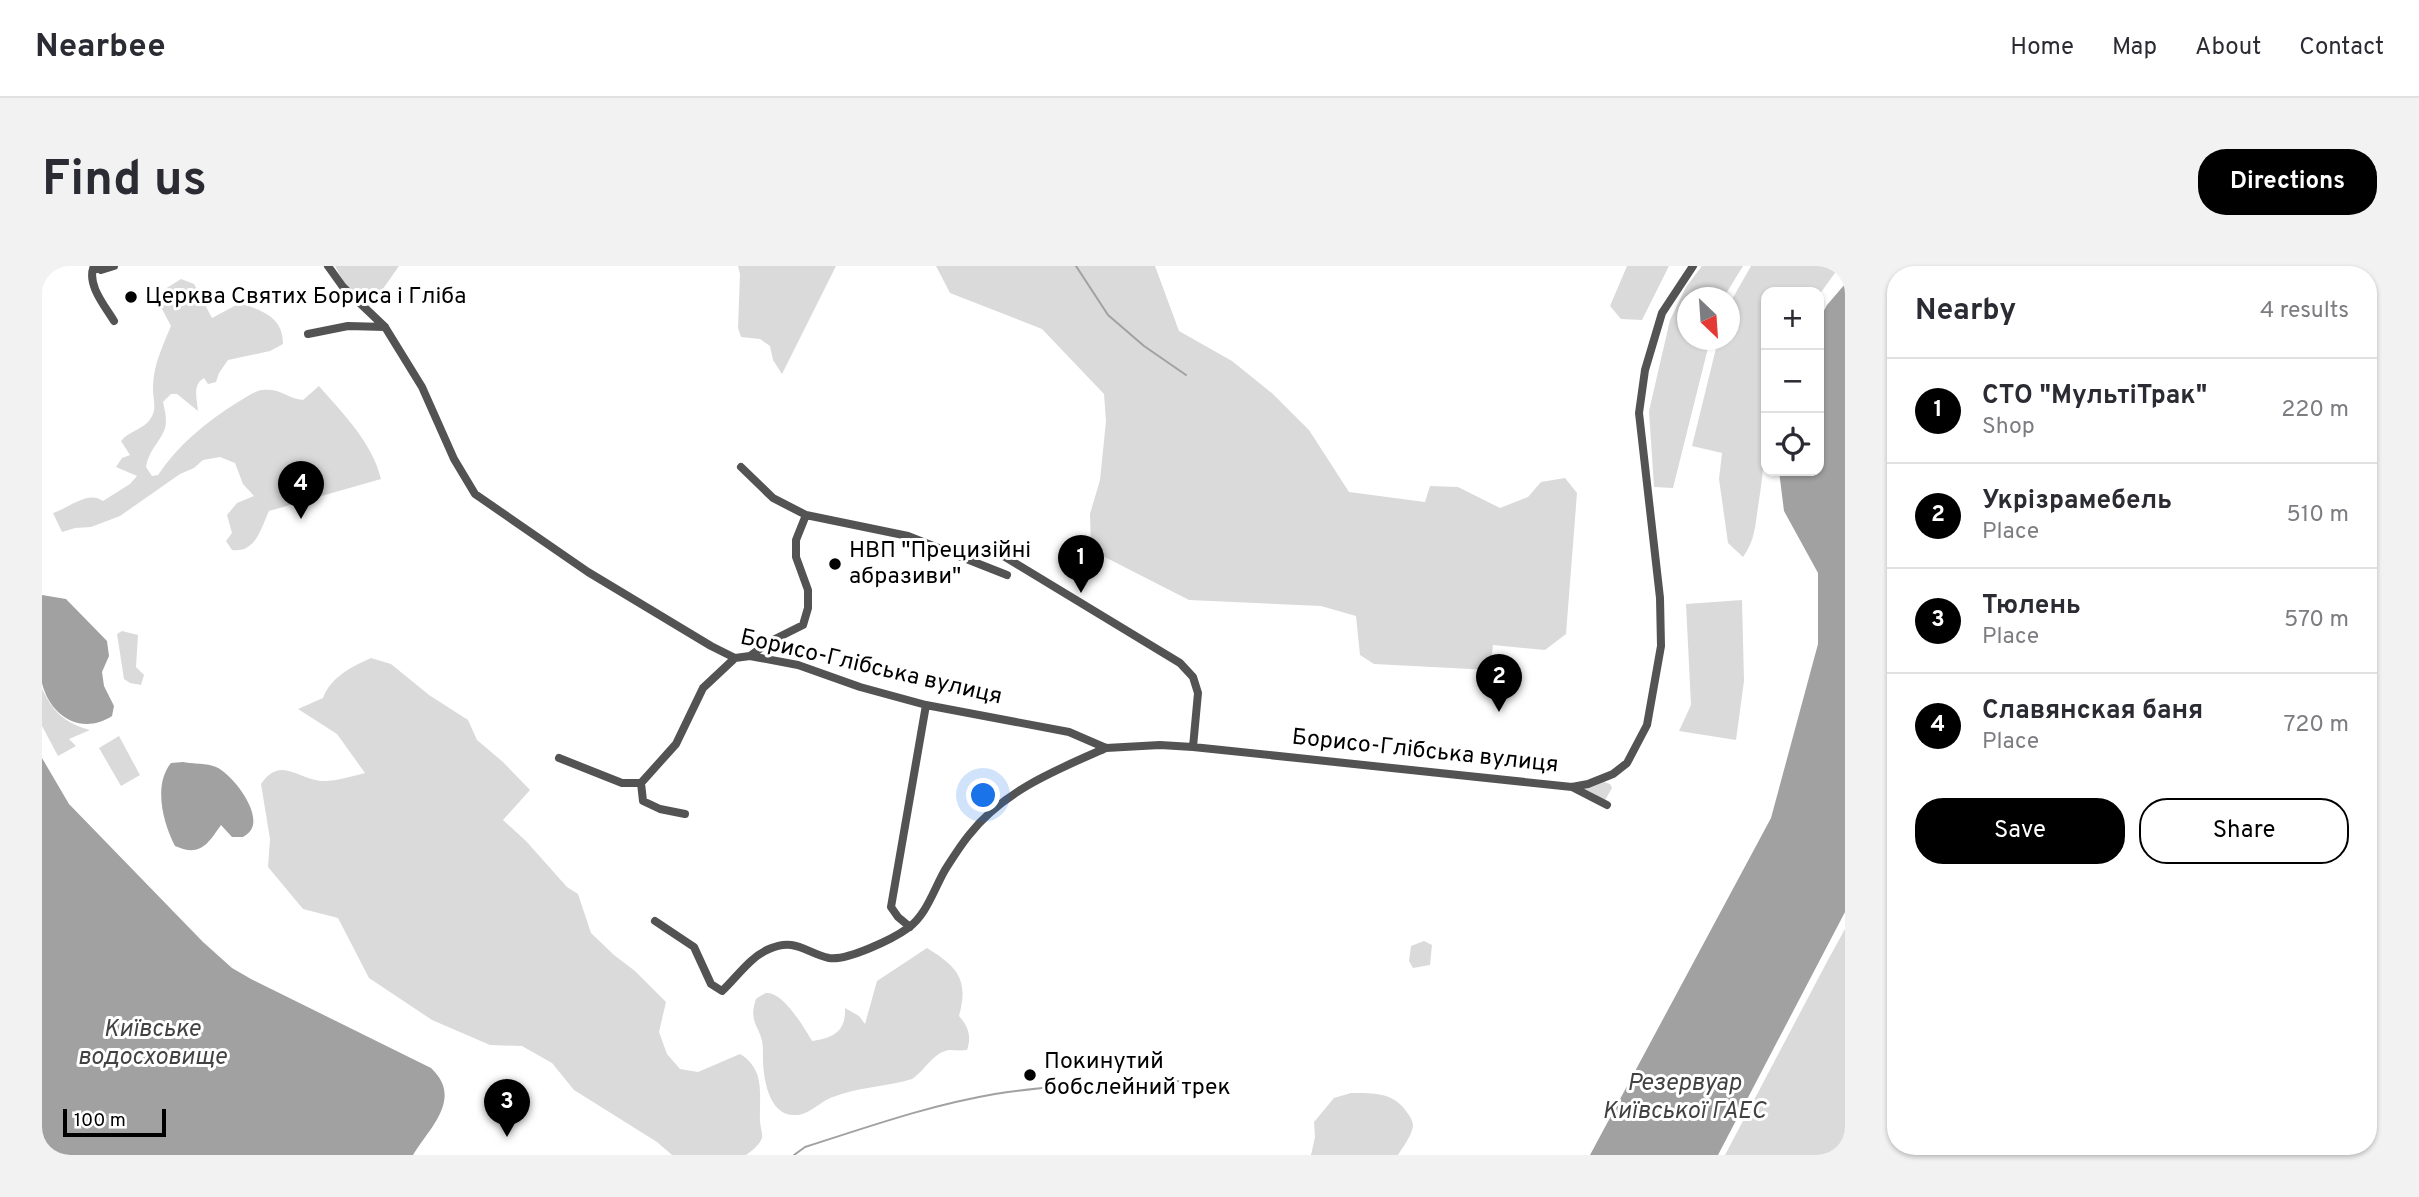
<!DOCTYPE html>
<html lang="en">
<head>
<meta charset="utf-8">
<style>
  :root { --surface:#fff; --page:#f2f2f3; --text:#2b2b33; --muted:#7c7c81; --line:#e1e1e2; --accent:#000 }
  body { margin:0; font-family:Overpass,sans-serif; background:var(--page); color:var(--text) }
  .controls { position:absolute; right:21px; top:21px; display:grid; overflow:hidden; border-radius:14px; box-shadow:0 2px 5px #0004 }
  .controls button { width:63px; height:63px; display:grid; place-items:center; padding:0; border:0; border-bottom:2px solid var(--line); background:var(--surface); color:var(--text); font:35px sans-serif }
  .compass { position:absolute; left:1635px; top:21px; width:63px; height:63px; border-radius:50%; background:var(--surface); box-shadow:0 2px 5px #0004; rotate:155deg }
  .scale { position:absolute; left:21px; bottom:18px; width:103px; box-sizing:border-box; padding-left:7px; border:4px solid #000; border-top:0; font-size:19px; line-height:24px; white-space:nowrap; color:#000; -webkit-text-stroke:5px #fff; paint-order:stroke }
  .you { position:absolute; left:942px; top:530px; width:24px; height:24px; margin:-18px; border:5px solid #fff; border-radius:50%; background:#1a73e8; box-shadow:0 0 0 10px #1a73e833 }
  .badge { display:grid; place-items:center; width:46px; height:46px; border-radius:50%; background:var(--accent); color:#fff; font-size:23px; font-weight:700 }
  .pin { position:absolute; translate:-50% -58px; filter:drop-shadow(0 2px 4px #0008) }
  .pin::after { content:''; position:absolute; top:37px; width:24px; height:21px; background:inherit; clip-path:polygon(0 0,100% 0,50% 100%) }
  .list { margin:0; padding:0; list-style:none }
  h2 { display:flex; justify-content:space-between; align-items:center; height:91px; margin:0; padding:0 28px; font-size:30px }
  h2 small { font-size:23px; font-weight:400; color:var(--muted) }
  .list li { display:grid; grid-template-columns:46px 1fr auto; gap:21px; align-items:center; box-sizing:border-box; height:105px; padding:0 28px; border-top:2px solid var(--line) }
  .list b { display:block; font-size:26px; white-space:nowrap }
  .list p { margin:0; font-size:23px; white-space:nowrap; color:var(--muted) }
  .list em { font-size:23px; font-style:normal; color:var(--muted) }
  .actions { display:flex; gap:14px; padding:21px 28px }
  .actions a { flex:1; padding:16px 0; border:2px solid var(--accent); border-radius:28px; text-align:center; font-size:24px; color:var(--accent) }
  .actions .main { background:var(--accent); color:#fff }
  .icon { flex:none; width:38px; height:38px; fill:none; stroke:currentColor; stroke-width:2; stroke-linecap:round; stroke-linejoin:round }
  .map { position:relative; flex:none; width:1803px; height:889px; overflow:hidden; border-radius:28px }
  header { display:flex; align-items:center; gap:42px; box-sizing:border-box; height:98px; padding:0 35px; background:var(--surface); border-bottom:2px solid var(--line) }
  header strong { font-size:33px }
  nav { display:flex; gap:38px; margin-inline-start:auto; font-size:24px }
  .intro { display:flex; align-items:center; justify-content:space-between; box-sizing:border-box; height:168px; padding:0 42px }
  h1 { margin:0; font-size:49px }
  .button { padding:18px 32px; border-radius:28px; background:var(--accent); color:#fff; font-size:24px; font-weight:700 }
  main { display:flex; gap:42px; padding:0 42px }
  aside { flex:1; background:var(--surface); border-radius:28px; box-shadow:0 2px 5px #0004 }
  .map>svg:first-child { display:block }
  .green { fill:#dadada }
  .water { fill:#a1a1a1 }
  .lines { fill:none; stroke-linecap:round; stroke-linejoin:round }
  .stream { stroke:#a1a1a1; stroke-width:2 }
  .minor { stroke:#535353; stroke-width:8 }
  .poi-dot { fill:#000; stroke:#fff; stroke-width:2.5 }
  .labels { text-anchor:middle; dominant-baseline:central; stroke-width:6; stroke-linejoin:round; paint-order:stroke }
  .poi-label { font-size:23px; fill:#000; stroke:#fff; text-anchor:start }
  .street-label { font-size:23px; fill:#000; stroke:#fff }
  .water-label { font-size:24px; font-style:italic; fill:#424242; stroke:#fff }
</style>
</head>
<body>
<header>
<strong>Nearbee</strong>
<nav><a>Home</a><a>Map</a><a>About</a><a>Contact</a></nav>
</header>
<div class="intro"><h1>Find us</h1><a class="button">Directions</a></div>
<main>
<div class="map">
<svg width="1803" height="889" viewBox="0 0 1803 889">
  <rect width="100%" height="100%" fill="#fff"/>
  <path class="green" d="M293 0H357L329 40 302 17Z
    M696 0H794L740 108 731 94 728 80 718 73 699 71 696 62 698 8Z
    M894 0H1113L1137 65 1190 95 1231 128 1267 164 1307 226 1383 236 1388 220 1416 221 1458 242 1486 231 1499 216 1523 212 1535 227 1524 368 1503 384 1451 379 1448 404 1332 398 1318 389 1314 350 1279 340 1147 334 1049 284 1048 248 1058 214 1064 155 1062 128 1000 63 908 27Z
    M1585 0H1627L1600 54 1579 53 1568 40Z
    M1660 0H1701L1682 31 1646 32V74H1668L1631 222 1612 221 1607 145 1628 54 1644 21Z
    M1709 0H1798L1777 29V26H1724C1724 98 1728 170 1716 241 1713 261 1713 274 1701 291L1686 277 1677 213 1680 187 1650 180 1676 74H1688V37Z
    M139 13 152 18 170 52 198 37C221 45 241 51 241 78L228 85 186 94 177 107 174 116 166 118 162 112C150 119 155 132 156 145L135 128H129L121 136C123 145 126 156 122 165 116 178 106 186 104 201L110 210 116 209C137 178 164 156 196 136 203 132 212 125 220 124 239 122 244 132 261 134L277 120C302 149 330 176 339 213L227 245C219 262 214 287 190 284L184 275 190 267 185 249 195 237 212 230 201 218 193 197 178 191 161 194 152 202 138 208 78 250 49 261 33 262 20 266 11 247C27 242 46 224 61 235L88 218 95 210 74 201 80 192 88 189 79 175C86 166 98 164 106 156 117 144 110 133 111 119 112 98 121 79 129 60L119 41 123 23Z
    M1700 334 1702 415 1694 474 1637 465 1649 439 1644 338Z
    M80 365 96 369 94 401 102 409 99 419 88 417 82 413 75 368Z
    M329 392 349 398 387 429 426 454 435 474 461 496 488 524 461 554 484 575 525 621 536 628 549 667 572 689 593 705 624 736 617 766 625 788 638 803 656 806 698 788C724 804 717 828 718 855 718 860 721 868 720 872 718 878 710 885 704 889H630L615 876 532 824 510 797 480 780 448 779 390 754 327 712 296 652 261 643 226 601 228 573 219 518C238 490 254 512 279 515 292 516 311 510 323 507L295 468 256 443 281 432C289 411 309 401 329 392Z
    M0 423C12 447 23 457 48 464L27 473 34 480 16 490 0 460Z
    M77 470 98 509 79 520 57 482Z
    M1562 516 1568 518 1570 522 1563 534 1543 523Z
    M1803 663V889H1683L1787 692Z
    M1382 675 1390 679 1388 699 1371 702 1367 695 1369 680Z
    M885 682C916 701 927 714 917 750 926 760 930 770 925 784 919 785 913 784 907 784 890 787 883 805 870 813 844 821 816 821 791 831 778 835 767 850 752 849 724 849 720 804 721 784 721 761 705 759 714 733 716 731 722 728 724 727 741 725 763 763 770 775 792 772 804 765 803 742L817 750 823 758 835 715Z
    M1309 827C1330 827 1351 826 1364 845 1367 849 1371 854 1371 860 1370 869 1361 881 1356 889H1269L1273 871 1272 856 1292 832Z"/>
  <path class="water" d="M1803 18V646L1676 889H1548L1729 552 1776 378V307L1742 245 1737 205H1777V54L1785 39Z
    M0 329 24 333 65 375 67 390 60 406 62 420 72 440 70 450C39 470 8 450 0 417 0 410 0 401 0 395 0 373 0 351 0 329Z
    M0 492 27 538 161 676 190 702 209 713 389 802C421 832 389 860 371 889H0Z
    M141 496C151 498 165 497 174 501 190 508 220 546 209 564 207 567 204 569 201 571H190L179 559C165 579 158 591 133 580 121 557 111 519 129 497Z"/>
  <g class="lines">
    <path class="stream" d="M1034 0 1066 49 1102 80 1144 109
      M752 889 763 881C826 861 888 839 953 828 1014 818 1078 818 1139 815"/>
    <path class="minor" d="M52 0C44 18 63 40 72 55
      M52 0 59 4 72 0
      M286 0 301 21 343 61 380 121 412 193 433 228 546 306 669 380 693 392 708 390 756 399 818 421 884 439 1027 466 1064 482 1118 479 1151 481 1530 521 1546 518 1571 508 1585 497 1605 459 1619 380 1618 332 1597 147 1603 104 1620 47 1651 0
      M266 68 306 60 343 61
      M699 201 731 232 764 249
      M950 283 1138 397 1151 411 1156 427 1151 481
      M708 390 727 376 761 359 766 342V324L754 291V274L764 249 866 270 965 309
      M517 492 580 517H599L634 478 661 422 693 392
      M599 517 601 535 618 543 643 548
      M1530 521 1565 539
      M613 655 652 681 669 718 680 725C695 711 708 691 727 683 753 671 764 687 787 692 805 695 851 673 866 662 884 650 892 623 903 604 910 593 918 580 927 569 961 525 1014 504 1064 482
      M868 661 856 651 849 641 884 439"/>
  </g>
  <g class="poi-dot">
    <circle cx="89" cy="31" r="7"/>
    <circle cx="793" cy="298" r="7"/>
    <circle cx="988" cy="809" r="7"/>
  </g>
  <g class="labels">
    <g class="poi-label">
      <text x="103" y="31">Церква Святих Бориса і Гліба</text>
      <text x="807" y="285">НВП "Прецизійні<tspan x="807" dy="26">абразиви"</tspan></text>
      <text x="1002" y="796">Покинутий<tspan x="1002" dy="26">бобслейний трек</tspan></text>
    </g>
    <g class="street-label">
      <text transform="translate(829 402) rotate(13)">Борисо-Глібська вулиця</text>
      <text transform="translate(1383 486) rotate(6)">Борисо-Глібська вулиця</text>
    </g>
    <g class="water-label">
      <text x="110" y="764">Київське<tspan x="110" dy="28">водосховище</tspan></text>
      <text x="1642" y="818">Резервуар<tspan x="1642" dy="28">Київської ГАЕС</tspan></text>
    </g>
  </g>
</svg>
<div class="controls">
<button>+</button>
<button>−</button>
<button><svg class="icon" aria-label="locate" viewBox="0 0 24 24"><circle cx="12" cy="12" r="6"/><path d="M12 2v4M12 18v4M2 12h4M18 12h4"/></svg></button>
</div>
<svg class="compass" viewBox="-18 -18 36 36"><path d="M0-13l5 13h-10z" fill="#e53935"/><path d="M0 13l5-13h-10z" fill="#7c7c81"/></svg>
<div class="scale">100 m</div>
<div class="you"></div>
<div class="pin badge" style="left:1039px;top:327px">1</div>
<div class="pin badge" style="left:1457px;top:446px">2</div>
<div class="pin badge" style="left:465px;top:871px">3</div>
<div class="pin badge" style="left:259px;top:253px">4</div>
</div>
<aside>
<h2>Nearby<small>4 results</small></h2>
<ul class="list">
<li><span class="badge">1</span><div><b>СТО &quot;МультіТрак&quot;</b><p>Shop</p></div><em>220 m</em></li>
<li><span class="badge">2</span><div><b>Укрізрамебель</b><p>Place</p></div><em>510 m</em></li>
<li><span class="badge">3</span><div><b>Тюлень</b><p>Place</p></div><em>570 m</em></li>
<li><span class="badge">4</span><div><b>Славянская баня</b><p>Place</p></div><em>720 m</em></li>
</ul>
<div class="actions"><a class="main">Save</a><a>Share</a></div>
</aside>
</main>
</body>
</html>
